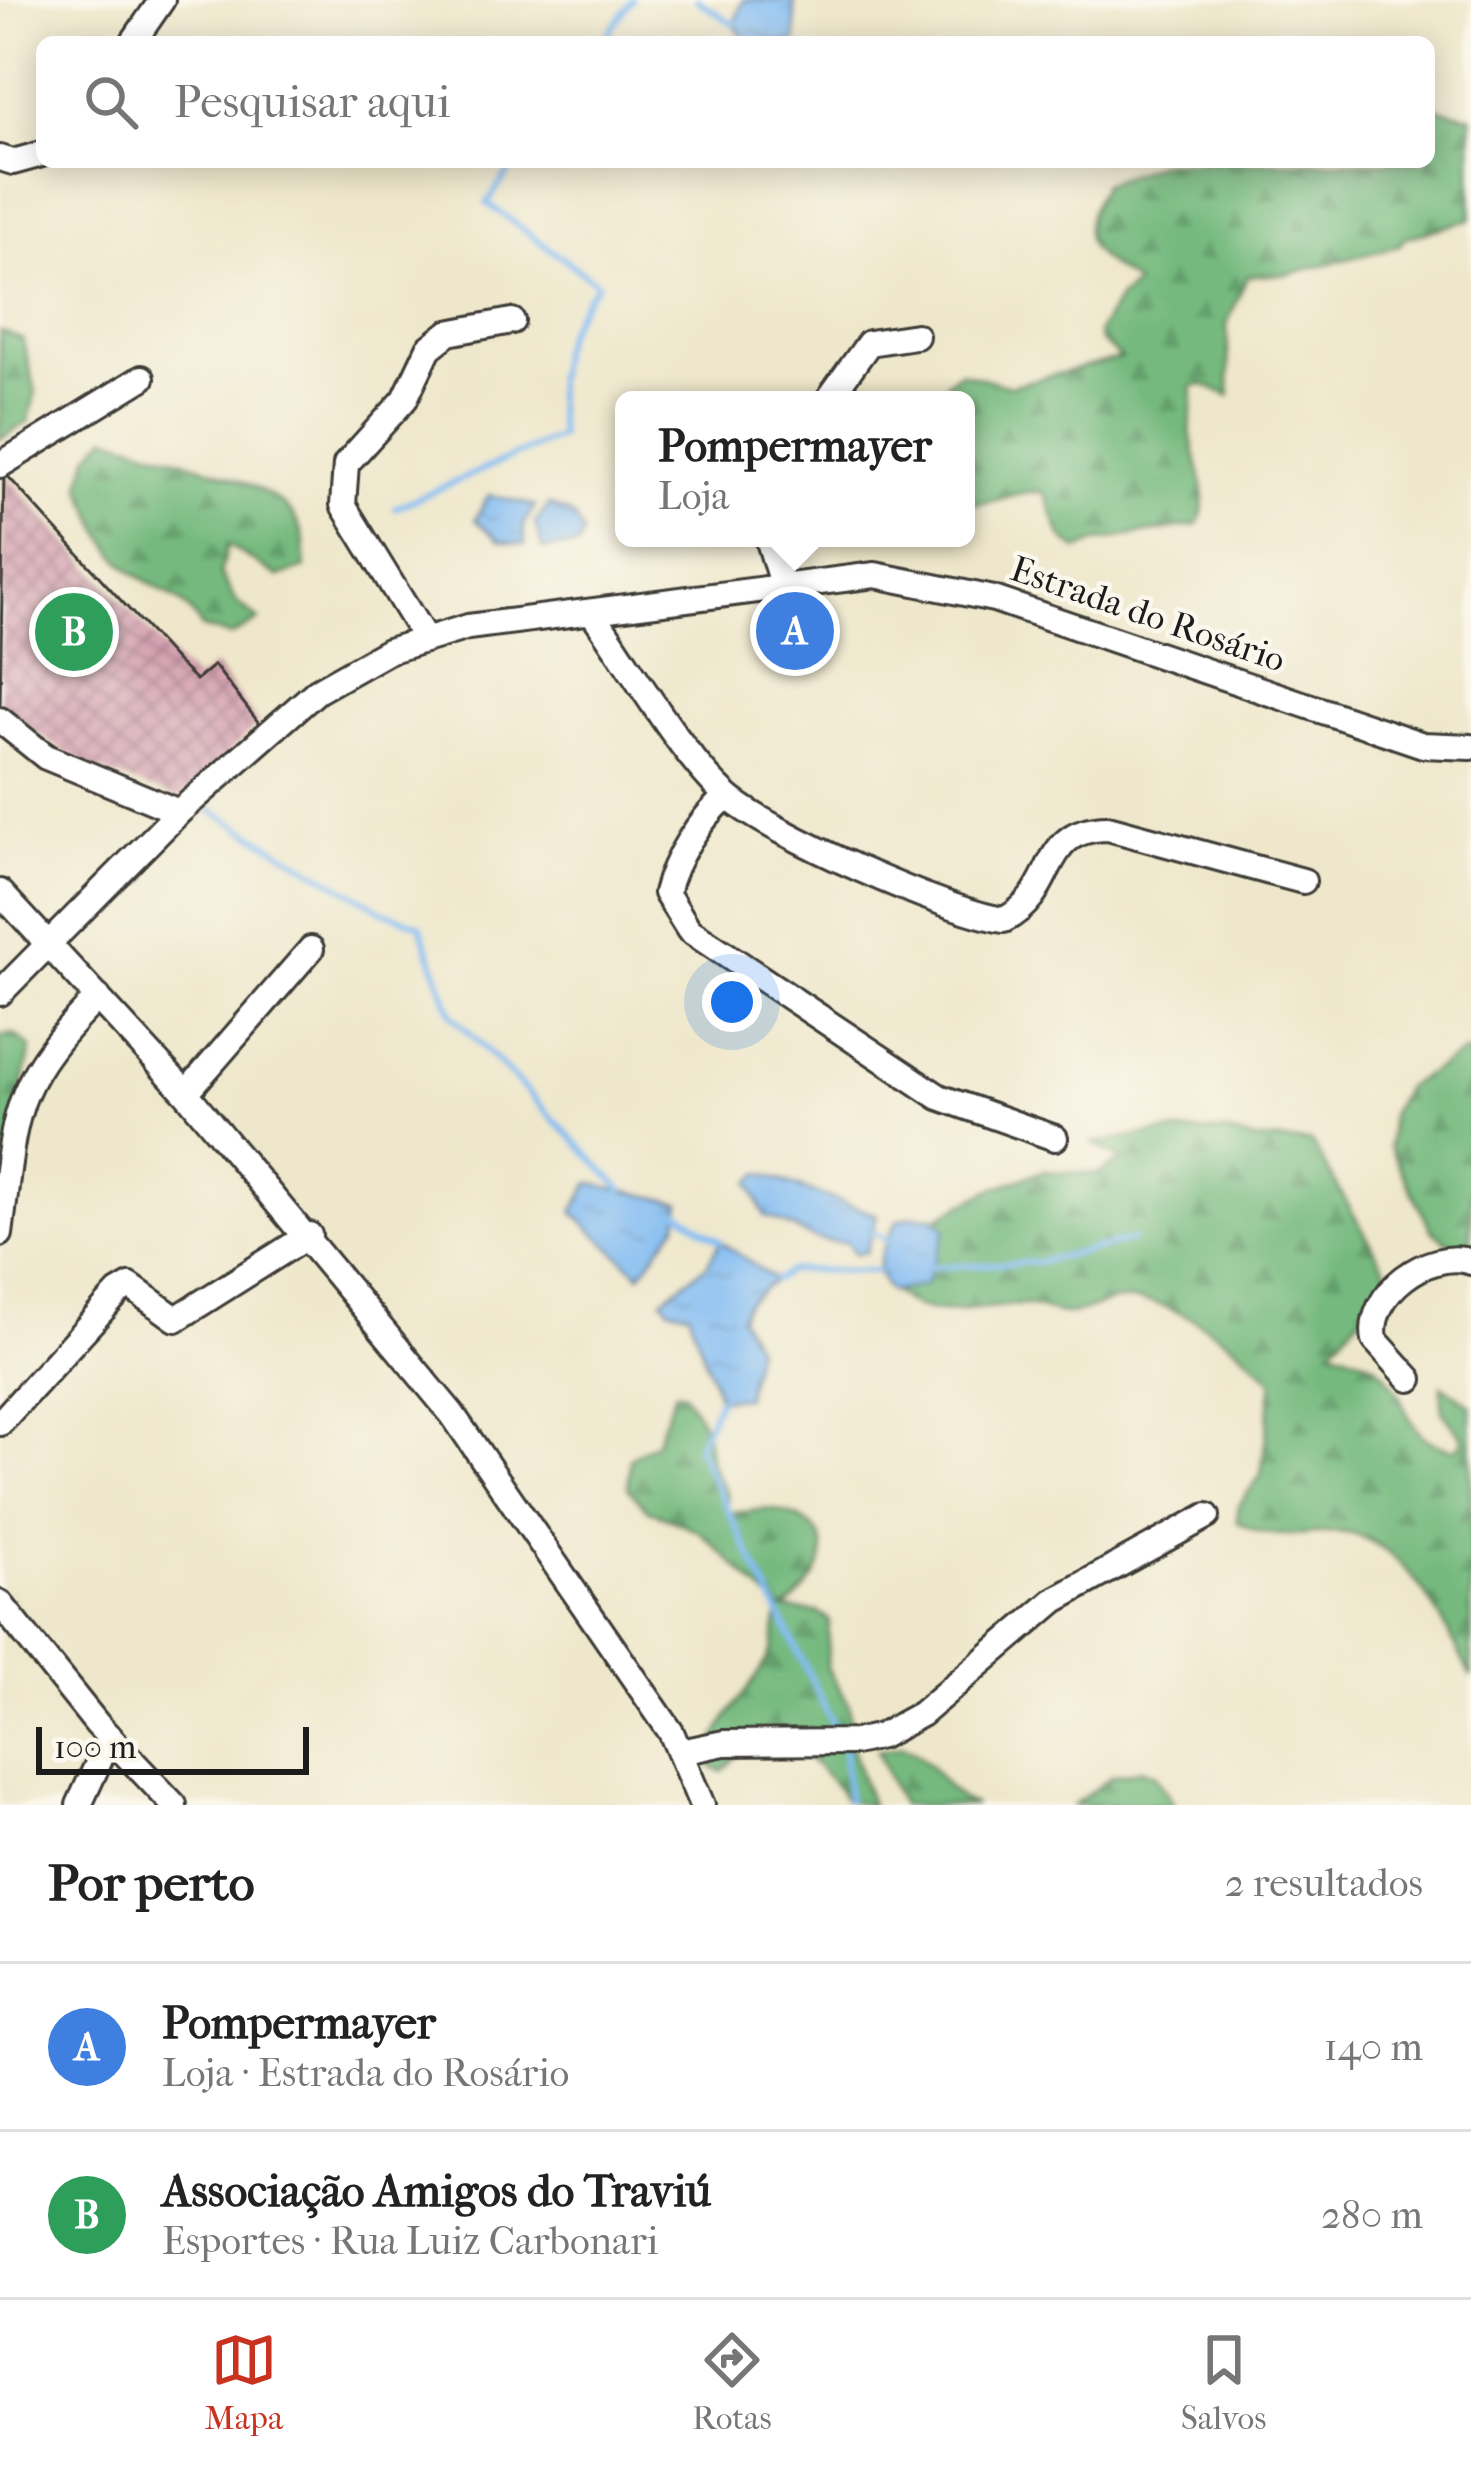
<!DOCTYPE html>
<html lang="pt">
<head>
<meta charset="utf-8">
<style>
  :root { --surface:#fff; --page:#f2f2f2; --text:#222; --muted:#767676; --line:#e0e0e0; --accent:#c8321e }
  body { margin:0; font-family:"IM FELL French Canon",serif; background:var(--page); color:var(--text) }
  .scale { position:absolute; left:36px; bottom:30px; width:273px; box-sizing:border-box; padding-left:12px; border:6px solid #1c1c1c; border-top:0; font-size:33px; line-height:42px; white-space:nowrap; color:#1c1c1c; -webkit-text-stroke:9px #fbf7ec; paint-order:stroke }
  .you { position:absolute; left:732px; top:1002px; width:42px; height:42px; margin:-30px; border:9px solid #fff; border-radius:50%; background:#1a73e8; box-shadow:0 0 0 18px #1a73e833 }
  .badge { display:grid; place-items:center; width:78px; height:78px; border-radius:50%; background:var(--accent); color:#fff; font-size:39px; font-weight:700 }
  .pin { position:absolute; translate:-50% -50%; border:6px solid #fff; box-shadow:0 3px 12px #0006 }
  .popup { position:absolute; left:615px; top:391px; width:360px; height:156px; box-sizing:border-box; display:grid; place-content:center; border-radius:18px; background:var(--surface); filter:drop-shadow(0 3px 9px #0005); font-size:39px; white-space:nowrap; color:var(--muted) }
  .popup b { font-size:45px; color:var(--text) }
  .popup::after { content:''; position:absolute; left:50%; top:100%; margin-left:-24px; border:24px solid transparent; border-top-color:var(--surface) }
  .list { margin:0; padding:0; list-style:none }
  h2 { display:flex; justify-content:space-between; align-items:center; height:156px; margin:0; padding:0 48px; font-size:51px }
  h2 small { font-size:39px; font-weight:400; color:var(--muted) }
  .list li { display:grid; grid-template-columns:78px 1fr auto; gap:36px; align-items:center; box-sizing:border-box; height:168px; padding:0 48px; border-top:3px solid var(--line) }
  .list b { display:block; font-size:45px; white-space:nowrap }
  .list p { margin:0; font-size:39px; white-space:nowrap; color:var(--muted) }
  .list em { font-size:39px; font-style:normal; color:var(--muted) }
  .icon { flex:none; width:66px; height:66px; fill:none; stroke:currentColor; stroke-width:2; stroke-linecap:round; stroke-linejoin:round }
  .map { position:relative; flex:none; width:1471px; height:1805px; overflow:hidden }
  .search { position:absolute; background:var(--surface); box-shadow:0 6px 30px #0003; left:36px; right:36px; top:36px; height:132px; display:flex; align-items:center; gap:30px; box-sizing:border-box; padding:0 42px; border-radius:18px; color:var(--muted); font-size:45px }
  .sheet { height:492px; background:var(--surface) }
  nav { display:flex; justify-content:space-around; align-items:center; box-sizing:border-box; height:168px; border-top:3px solid var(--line); background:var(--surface); font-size:33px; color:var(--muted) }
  nav a { display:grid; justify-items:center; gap:6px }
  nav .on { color:var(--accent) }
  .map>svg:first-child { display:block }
  .forest { fill:url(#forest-firs); stroke:#486a4d; stroke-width:3 }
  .water { fill:url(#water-ripples); stroke:#4e6c87; stroke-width:3 }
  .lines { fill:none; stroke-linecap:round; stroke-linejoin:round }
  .stream { stroke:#81bbf2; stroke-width:6 }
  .building { fill:url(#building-cross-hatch) }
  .minor-casing { stroke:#3c3a36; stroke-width:30 }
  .minor { stroke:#fff; stroke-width:24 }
  .labels { text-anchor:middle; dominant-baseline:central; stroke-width:9; stroke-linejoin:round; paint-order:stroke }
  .street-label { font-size:36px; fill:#1c1c1c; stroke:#fbf7ec }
</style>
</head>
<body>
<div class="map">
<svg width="1471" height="1805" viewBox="0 0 1471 1805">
  <defs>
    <pattern id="forest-firs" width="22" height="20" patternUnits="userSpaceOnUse" patternTransform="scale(3)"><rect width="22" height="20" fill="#74b97e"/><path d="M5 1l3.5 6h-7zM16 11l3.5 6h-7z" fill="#649e6c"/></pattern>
    <pattern id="water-ripples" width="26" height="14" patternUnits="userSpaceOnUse" patternTransform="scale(3)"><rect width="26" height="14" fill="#81bbf2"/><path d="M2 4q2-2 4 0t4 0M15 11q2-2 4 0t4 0" fill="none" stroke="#6fa0cf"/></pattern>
    <pattern id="building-cross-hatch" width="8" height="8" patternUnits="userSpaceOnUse" patternTransform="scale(3)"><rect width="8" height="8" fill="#d5a3b2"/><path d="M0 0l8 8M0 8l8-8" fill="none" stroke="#ac8490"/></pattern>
  </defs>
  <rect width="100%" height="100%" fill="#fbf7ec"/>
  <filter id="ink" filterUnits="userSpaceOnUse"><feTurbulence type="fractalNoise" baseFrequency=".00833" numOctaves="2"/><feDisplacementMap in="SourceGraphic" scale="24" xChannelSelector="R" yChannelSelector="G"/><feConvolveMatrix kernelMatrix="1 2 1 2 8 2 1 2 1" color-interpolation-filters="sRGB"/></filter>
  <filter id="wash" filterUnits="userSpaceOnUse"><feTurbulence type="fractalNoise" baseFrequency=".004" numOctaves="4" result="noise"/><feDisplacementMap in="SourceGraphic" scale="48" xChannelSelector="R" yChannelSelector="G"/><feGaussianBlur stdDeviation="2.7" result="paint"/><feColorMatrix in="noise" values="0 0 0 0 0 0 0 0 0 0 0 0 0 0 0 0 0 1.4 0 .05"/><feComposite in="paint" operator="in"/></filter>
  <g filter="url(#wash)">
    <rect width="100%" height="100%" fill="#eee7cb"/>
    <path class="forest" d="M1429 99 1439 109 1471 116V219L1405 238 1399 246 1288 274 1247 276 1227 324 1230 396 1202 384 1192 387C1196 405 1188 420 1191 437 1196 464 1213 500 1197 525L1098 541 1078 550 1061 536 1045 493C1019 487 996 506 968 503L966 400H940L947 382 960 372 1010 386 1121 358 1100 341 1098 332 1119 298 1136 284C1086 248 1073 245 1103 184L1162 162H1429Z
      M0 331 22 339 36 391 28 422 0 439Z
      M107 436C150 451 266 479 292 514 305 532 305 547 305 568L278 577 228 545 220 573 236 602 259 620 231 636 202 628C179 590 159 594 129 569 105 548 93 515 81 486L89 456Z
      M14 1034 31 1048 0 1185V1036Z
      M1466 1052H1471V1262L1431 1229 1389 1147 1390 1115 1405 1087Z
      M1167 1132H1225L1254 1140 1311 1142 1393 1281 1331 1348C1345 1353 1364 1357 1376 1366 1412 1391 1398 1443 1457 1449L1464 1439 1442 1411V1385L1471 1405V1678C1449 1629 1402 1533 1337 1532 1302 1532 1269 1543 1237 1521L1238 1506 1261 1475 1273 1382C1242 1344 1173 1297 1121 1300 1103 1301 1085 1314 1068 1314 1053 1314 1037 1305 1022 1305 973 1305 917 1329 884 1281L916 1229 992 1189 1043 1171 1097 1174 1122 1160 1094 1143Z
      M675 1391 684 1393 705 1427 710 1463 727 1494V1511C743 1516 758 1507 774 1510 845 1525 830 1574 784 1609L818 1612 829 1620 827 1668 849 1704 852 1749 871 1805 846 1801C822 1766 793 1738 749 1743L722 1771 711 1767C709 1724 751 1694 769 1656 777 1641 773 1623 781 1610L699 1531 647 1509 628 1488 630 1458 656 1442Z
      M902 1746C937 1759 941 1794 975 1805H901L877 1751Z
      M1142 1769 1156 1775 1174 1805H1073L1113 1776Z"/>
    <path class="water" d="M743 0H794L796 42H747L734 24Z
      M489 495 535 506 523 525 525 545 500 541 475 520Z
      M549 505 572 515 583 533 578 546 543 549 535 523Z
      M760 1173 877 1215 866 1252 854 1254 847 1242C807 1244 797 1226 765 1216L750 1183Z
      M590 1183 681 1203 678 1223 640 1275 573 1212Z
      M911 1216 932 1217 946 1229 925 1285 890 1292C868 1268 884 1246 897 1221Z
      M720 1241 775 1280 747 1302 740 1317 756 1347 745 1397 719 1399 688 1311 669 1308 662 1299 707 1265Z"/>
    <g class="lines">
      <path class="stream" d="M697 0 734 24
        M602 42 632 0
        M395 508 560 436C550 372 555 334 598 284L487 203 516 162
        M211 810 383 911 420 925 452 1015 622 1189
        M679 1212 720 1241
        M869 1230 887 1240
        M931 1267 1038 1262 1133 1240
        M775 1280 791 1270 877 1271
        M719 1399 697 1447 840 1738
        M844 1750 848 1800"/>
    </g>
    <g id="blocks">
      <path class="building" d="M4 472 177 662 196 680 214 665 259 723 180 799 81 764 0 707Z"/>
    </g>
  </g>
  <g filter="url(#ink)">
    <use href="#blocks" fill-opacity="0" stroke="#3c3a36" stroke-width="3"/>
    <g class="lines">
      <defs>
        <path id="minor" d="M133 42 162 0
          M0 158 13 162 42 154
          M828 400 869 343 916 336
          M0 465 142 378
          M768 538 782 584
          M592 612C630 666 680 754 728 797 771 834 947 912 1004 920 1061 890 1036 829 1108 828L1303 881
          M424 637 343 505 346 464 405 399 429 348 448 333 512 321
          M0 720 46 757 179 812
          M727 796C699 820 675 857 666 893L689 930 939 1097 1055 1138
          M0 892 186 1093 452 1414 671 1732 702 1805
          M0 993 179 812 317 691 388 651 468 627 875 575 994 599 1423 745 1471 747
          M186 1093 311 949
          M0 1234C16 1114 8 1087 98 997
          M1410 1379 1375 1340C1366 1293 1430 1248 1471 1262
          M0 1423 118 1293 130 1286 176 1319 309 1235
          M0 1603 97 1724 174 1805
          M681 1752 724 1743 855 1742 881 1736 921 1714 1055 1600 1207 1516
          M79 1805 110 1737"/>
      </defs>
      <use href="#minor" class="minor-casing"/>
      <use href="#minor" class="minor"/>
    </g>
  </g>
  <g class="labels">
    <g class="street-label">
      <text transform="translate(1148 614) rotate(19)">Estrada do Rosário</text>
    </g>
  </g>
</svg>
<div class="scale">100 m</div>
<div class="you"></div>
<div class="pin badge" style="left:795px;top:631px;background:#3f7fe0">A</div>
<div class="popup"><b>Pompermayer</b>Loja</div>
<div class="pin badge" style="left:74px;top:632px;background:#2e9e5b">B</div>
<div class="search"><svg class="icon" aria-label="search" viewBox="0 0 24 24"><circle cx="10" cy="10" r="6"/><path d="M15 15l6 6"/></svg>Pesquisar aqui</div>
</div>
<section class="sheet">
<h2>Por perto<small>2 resultados</small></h2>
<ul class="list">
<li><span class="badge" style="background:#3f7fe0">A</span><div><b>Pompermayer</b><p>Loja · Estrada do Rosário</p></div><em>140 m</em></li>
<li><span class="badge" style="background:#2e9e5b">B</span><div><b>Associação Amigos do Traviú</b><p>Esportes · Rua Luiz Carbonari</p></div><em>280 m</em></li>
</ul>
</section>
<nav>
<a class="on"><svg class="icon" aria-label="map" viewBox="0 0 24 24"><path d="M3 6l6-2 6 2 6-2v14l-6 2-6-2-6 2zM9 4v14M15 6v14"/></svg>Mapa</a>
<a><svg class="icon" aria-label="directions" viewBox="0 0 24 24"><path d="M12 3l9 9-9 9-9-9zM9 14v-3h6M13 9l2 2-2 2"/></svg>Rotas</a>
<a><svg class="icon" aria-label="saved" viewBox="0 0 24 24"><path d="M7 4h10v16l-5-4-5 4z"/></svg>Salvos</a>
</nav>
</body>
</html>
